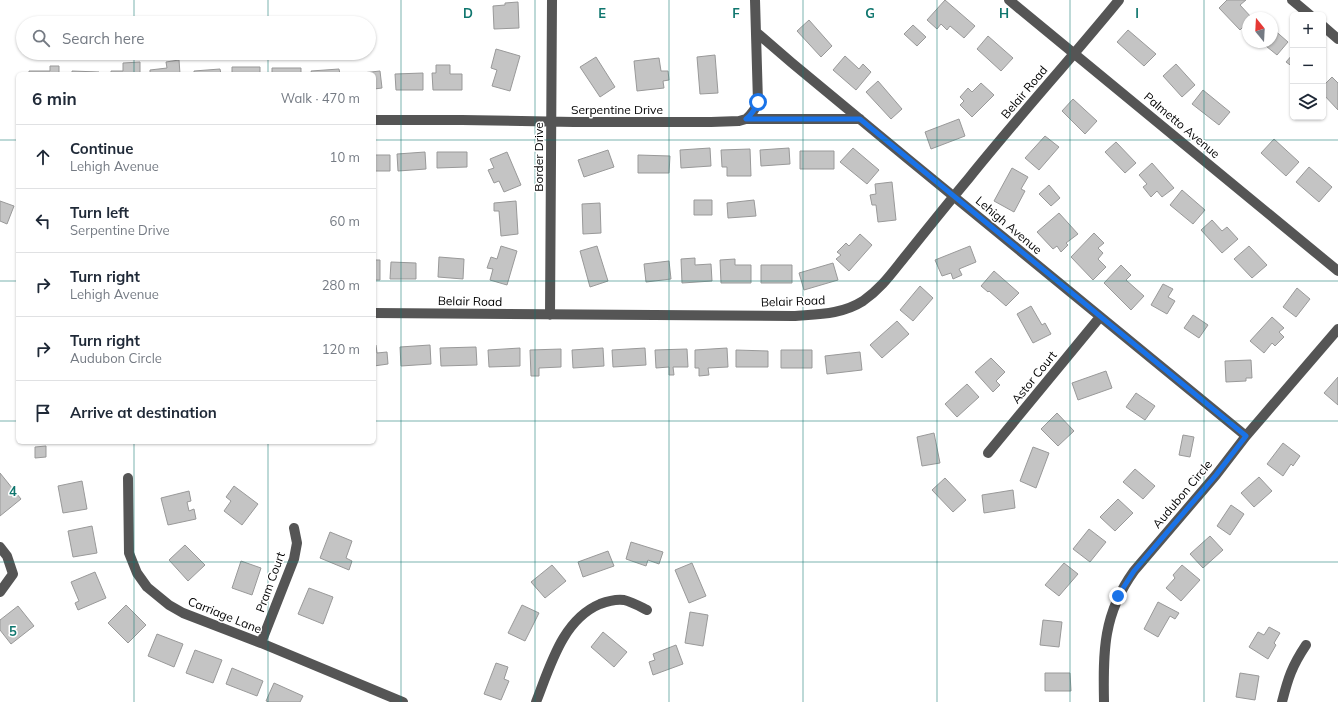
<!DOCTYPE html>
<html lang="en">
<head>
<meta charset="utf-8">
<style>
  :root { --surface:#fff; --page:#f2f2f3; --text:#1f2937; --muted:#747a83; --line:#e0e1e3 }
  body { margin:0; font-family:Mulish,sans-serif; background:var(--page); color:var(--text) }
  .controls { position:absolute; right:12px; top:12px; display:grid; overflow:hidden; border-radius:6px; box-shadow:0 1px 3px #0004 }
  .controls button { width:36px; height:36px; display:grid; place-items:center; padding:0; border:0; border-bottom:1px solid var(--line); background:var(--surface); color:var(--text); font:20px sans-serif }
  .compass { position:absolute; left:1242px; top:12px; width:36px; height:36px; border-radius:50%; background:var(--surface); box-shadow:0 1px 3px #0004; rotate:342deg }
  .stop { position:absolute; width:12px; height:12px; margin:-9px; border:3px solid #1a73e8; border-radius:50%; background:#fff }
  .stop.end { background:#1a73e8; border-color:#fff; box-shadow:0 1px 4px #0008 }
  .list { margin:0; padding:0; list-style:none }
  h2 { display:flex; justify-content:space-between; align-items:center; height:52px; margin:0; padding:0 16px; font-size:17px }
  h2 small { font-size:13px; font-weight:400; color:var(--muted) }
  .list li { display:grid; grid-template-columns:26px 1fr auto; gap:12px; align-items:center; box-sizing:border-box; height:64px; padding:0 16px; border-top:1px solid var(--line) }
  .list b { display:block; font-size:15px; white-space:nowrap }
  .list p { margin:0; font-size:13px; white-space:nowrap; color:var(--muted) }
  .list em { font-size:13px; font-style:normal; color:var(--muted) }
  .icon { flex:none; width:22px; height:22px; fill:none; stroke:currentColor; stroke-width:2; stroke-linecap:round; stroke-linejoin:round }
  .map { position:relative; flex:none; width:1338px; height:702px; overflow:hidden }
  .search { position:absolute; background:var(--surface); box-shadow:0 1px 3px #0004; left:16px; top:16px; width:360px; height:44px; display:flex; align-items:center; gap:10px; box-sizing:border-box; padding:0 14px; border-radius:22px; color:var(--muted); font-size:15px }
  .panel { position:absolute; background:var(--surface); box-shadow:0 1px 3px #0004; left:16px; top:72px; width:360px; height:372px; border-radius:6px }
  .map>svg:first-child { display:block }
  .building { fill:#c4c4c4; stroke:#999 }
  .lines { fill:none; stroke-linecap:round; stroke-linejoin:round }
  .minor { stroke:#555; stroke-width:10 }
  .route { stroke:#1a73e8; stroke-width:5 }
  .grid { fill:none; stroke:#0f766e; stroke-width:1; stroke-opacity:0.55 }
  .labels { text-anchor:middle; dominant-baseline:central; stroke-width:3; stroke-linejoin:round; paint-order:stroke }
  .street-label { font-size:12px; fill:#000; stroke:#fff }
  .grid-label { font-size:13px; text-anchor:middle; font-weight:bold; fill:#0f766e; stroke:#fff; stroke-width:3; stroke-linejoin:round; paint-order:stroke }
</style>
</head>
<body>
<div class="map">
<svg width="1338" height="702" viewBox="0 0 1338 702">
  <rect width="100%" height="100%" fill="#fff"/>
  <path class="building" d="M945 0 975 26 964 38 950 26 947 30 941 24 937 29 927 20Z
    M1227 0H1246L1240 5 1252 18H1248V22L1240 30 1219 8Z
    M518 2 519 28 494 29 493 6 505 5V3Z
    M809 20 832 46 821 57 797 31Z
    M913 25 926 37 917 46 904 34Z
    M1272 28 1288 42 1277 55 1261 42H1272Z
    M1128 30 1156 54 1144 66 1117 42Z
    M988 36 1013 58 1001 71 977 49Z
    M496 49 520 56 510 91 492 86 497 70 491 68Z
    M1293 54V67L1286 62Z
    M715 55 718 93 700 94 697 57Z
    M845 56 859 69 863 64 871 72 856 90 833 70Z
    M596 57 615 87 600 97 580 67Z
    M659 58 661 71H668L669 80 663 81 664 88 637 91 634 61Z
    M179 60 180 74H150V70L167 68 166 62Z
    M140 62V74H111V71H123V63Z
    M1176 64 1195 85 1182 97 1163 76Z
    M436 65H450V74H462V90H433L432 73H436Z
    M50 66H59V74H29V71H50Z
    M232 67H260V74H232Z
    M272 68H301V74H272Z
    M220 69 221 74H194V71Z
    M339 69 340 74H312L311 71Z
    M72 71 99 72V74H72Z
    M380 71 382 88 374 89V74H353Z
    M423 73V90H396L395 74Z
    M1332 77 1338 83V110L1323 94V86Z
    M878 81 902 109 891 119 866 92Z
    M981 83 994 95 972 117 960 105 964 101 960 97 968 88 972 92Z
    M1203 90 1230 112 1219 125 1192 104Z
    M1073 99 1097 121 1085 134 1062 111Z
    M959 119 965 136 931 149 925 132Z
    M1045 136 1059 147 1039 170 1025 158Z
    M1274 139 1299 162 1286 176 1261 153Z
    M1116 142 1136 163 1125 173 1105 152Z
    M710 148 711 166 681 168 680 150Z
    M789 148 790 164 761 166 760 150Z
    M853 148 879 170 867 184 840 162Z
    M750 149 751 176H727V167H722L721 150Z
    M608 150 614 167 584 177 578 160Z
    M800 151H834V169H800Z
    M425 152 426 169 398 171 397 154Z
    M437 152H467V167L437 168Z
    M507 152 521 185 504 192 499 181 494 183 488 170 494 168 490 159Z
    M374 155H390V171H374Z
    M638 155 670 156 669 173H638Z
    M1152 163 1174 188 1162 197 1157 191 1151 197 1143 187 1147 184 1139 175Z
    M1309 167 1332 187 1319 202 1296 182Z
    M1012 168 1028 177 1021 189 1025 191 1014 212 994 201Z
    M892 182 896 220 878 222 876 205H872L870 195 876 194 875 184Z
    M1049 185 1060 198 1051 206 1039 194Z
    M1182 190 1205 210 1193 224 1170 205Z
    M694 200H712V215H694Z
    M754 200 756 216 728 218 727 203Z
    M0 201 14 206 7 224 0 221Z
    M516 201 518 234 501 236 499 211H494V203Z
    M600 203 601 233 583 234 582 204Z
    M1059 213 1078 234 1066 243 1068 245 1061 252 1057 246 1053 249 1037 232Z
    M1212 220 1222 231 1227 227 1238 239 1222 253 1201 230Z
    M1094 233 1104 243 1098 248 1103 253 1098 259 1106 267 1093 280 1071 257Z
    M860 234 872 245 849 271 836 259 841 255 837 252 846 243 849 246Z
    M501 246 517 251 507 285 490 280 493 269 487 268 491 257 497 259Z
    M597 246 608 281 590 287 580 251Z
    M970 246 976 262 959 269 962 275 953 279 951 273 942 276 935 260Z
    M1249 246 1267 265 1252 278 1234 259Z
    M439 257 464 259 463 279 438 277Z
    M695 258V265L711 264 712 281 682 283 681 259Z
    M735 259V265H751V283H721L720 260Z
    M374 260H380V280H374Z
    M669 261 671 279 646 282 644 264Z
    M391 262 416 263V279H390Z
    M833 263 838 280 804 290 799 273Z
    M761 265H792V283H761Z
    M1121 265 1131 275 1126 280 1144 296 1131 310 1104 283Z
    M994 271 1019 293 1006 306 989 291 988 292 981 286Z
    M1163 284 1173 289 1168 297 1175 301 1167 314 1151 305Z
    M920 286 933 298 913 321 900 310Z
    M1297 288 1310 299 1296 317 1283 307Z
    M1031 306 1042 325 1045 323 1051 334 1033 343 1017 314Z
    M1193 315 1208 325 1199 338 1184 328Z
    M1272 317 1284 328 1279 332 1284 337 1275 346 1272 343 1264 353 1250 341Z
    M897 321 909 334 882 358 870 345Z
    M376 345 377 353 387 352 388 364 374 366V346Z
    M430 345 431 364 401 366 400 347Z
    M476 347 477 365 441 366 440 348Z
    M520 348V366L489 367 488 350Z
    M603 348 604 366 573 368 572 350Z
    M645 348 646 365 613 367 612 350Z
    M727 348 728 367 708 368 709 375 699 376V368H695V350Z
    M561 349V367L539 368V376H531L530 350Z
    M687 349 688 367H673L674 375H669V367L656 368 655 350Z
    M736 350 768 351V367H736Z
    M781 350H812V368H781Z
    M860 352 862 370 827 374 825 356Z
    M991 358 1005 372 996 381 1000 385 993 392 975 372Z
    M1251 360 1252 378H1246V381L1226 382 1225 361Z
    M1106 371 1112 388 1078 400 1072 383Z
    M1338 377V405L1324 393Z
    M967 384 979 397 957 417 945 404Z
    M1136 393 1155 406 1145 420 1126 407Z
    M1057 413 1074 431 1058 446 1041 429Z
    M934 433 940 463 922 466 917 437Z
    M1183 435 1194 437 1190 457 1179 455Z
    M1283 443 1300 456 1293 466 1291 464 1283 476 1267 464Z
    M46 446V457L35 458V447Z
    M1033 447 1049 453 1036 488 1020 481Z
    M1135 469 1155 486 1143 499 1123 482Z
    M0 473 21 499 0 516Z
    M1259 477 1272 491 1254 507 1241 493Z
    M945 478 966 500 953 512 932 490Z
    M82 481 87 509 63 513 58 486Z
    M234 486 258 504 242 525 224 511 231 501 226 497Z
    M1013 490 1015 508 984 513 982 495Z
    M189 491 191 501 187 502 189 511 194 509 196 519 168 525 161 498Z
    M1118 499 1133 513 1115 531 1100 517Z
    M1231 505 1244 514 1230 535 1217 526Z
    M92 526 97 553 73 557 68 531Z
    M1089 529 1106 542 1090 562 1073 549Z
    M330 532 352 541 346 558 352 561 349 570 320 558Z
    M1210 536 1223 550 1203 568 1190 554Z
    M631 542 663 552 659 564 648 560 646 566 626 559Z
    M185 545 205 565 188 581 169 560Z
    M608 551 614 566 583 577 578 562Z
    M241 561 261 568 252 595 232 588Z
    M692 563 706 596 689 603 675 570Z
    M1064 563 1078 574 1059 596 1045 585Z
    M552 565 566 581 545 598 531 582Z
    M1182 565 1200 580 1181 601 1166 588 1175 578 1173 575Z
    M95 572 106 598 78 610 75 603 79 601 71 582Z
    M309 588 333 597 323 624 298 614Z
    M1158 602 1179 613 1175 619 1170 616 1158 637 1144 629Z
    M126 605 146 625 128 643 108 623Z
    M522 605 539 613 525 641 508 633Z
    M18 606 34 626 11 644 0 630V620Z
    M690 612 708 615 703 646 685 643Z
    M1043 620 1062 622 1059 647 1040 645Z
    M1269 627 1280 633 1274 643 1276 645 1268 659 1249 647 1258 632 1264 635Z
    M603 632 627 652 614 667 591 647Z
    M157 634 183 644 174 667 148 656Z
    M676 645 683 664 653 675 649 662 655 660 653 654Z
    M195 650 222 660 213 683 186 673Z
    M496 663 508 667 504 679 509 681 501 700 484 694Z
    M232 668 263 681 257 696 226 684Z
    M1045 673H1070L1071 691H1045Z
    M1240 673 1259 676 1255 700 1236 697Z
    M274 683 303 696 300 702H269L266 701Z"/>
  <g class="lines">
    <path class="minor" d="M1009 0 1338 271
      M1292 0 1310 15
      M1323 26 1338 39
      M756 32 792 63 908 159 1246 436
      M746 119C752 114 755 110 758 102L755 0
      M374 120H462L574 122H711L739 121 746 119H860
      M374 313 793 316C817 314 841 315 863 301 883 287 893 271 908 253 928 228 948 203 969 178 1018 117 1070 60 1119 0
      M550 315 552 0
      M988 453 1100 317
      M128 478 129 553 137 573 147 587 169 605 183 613 261 643 403 702
      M0 547 7 556 13 574 0 592
      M261 643 294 559 297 543 294 528
      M536 702C550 667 562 620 600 604 608 601 616 599 624 600 632 602 639 606 647 610
      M1104 702C1103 651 1103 614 1134 571L1216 475 1246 436 1338 329
      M1282 702C1288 678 1292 666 1306 645"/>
  </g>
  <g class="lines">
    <path class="route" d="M758 102C755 110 752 114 746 119H860L1246 436 1216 475 1134 571 1118 596"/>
  </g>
  <path class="grid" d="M134 0V23M268 0V23M401 0V702M535 0V702M669 0V702M803 0V702M937 0V702M1070 0V702M1204 0V702M134 53V74M268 53V74M0 140H18M374 140H1338M0 281H18M374 281H1338M0 421H18M374 421H1338M134 442V702M268 442V702M0 562H1338"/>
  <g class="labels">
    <g class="street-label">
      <text transform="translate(1024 92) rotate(-50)">Belair Road</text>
      <text x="617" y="109">Serpentine Drive</text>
      <text transform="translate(1182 125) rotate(40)">Palmetto Avenue</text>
      <text transform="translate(538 157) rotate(-90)">Border Drive</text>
      <text transform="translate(1009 225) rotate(40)">Lehigh Avenue</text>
      <text transform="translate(470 301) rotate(1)">Belair Road</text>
      <text transform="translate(793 301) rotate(-2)">Belair Road</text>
      <text transform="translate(1034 377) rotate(-51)">Astor Court</text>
      <text transform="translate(1182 494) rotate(-50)">Audubon Circle</text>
      <text transform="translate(270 582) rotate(-70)">Pram Court</text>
      <text transform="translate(225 615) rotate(22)">Carriage Lane</text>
    </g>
  </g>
  <g class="grid-label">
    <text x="468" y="18">D</text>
    <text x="602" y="18">E</text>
    <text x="736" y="18">F</text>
    <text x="870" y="18">G</text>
    <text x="1004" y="18">H</text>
    <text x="1137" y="18">I</text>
    <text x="13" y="496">4</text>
    <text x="13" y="636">5</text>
  </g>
</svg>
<div class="controls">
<button>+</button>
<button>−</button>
<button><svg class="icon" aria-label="layers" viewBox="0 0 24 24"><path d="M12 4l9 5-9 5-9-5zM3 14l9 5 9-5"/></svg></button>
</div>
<svg class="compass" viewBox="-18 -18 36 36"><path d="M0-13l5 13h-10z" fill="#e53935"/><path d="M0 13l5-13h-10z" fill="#747a83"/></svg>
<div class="stop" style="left:758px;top:102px"></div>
<div class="stop end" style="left:1118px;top:596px"></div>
<div class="search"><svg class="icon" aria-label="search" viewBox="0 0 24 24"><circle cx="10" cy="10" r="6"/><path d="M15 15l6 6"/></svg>Search here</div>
<section class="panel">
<h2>6 min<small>Walk · 470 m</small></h2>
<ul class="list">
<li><svg class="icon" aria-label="ahead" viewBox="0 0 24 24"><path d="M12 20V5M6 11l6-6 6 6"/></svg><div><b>Continue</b><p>Lehigh Avenue</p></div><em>10 m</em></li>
<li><svg class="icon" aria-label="left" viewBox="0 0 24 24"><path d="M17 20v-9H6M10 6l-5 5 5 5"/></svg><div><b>Turn left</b><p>Serpentine Drive</p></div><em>60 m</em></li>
<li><svg class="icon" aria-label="right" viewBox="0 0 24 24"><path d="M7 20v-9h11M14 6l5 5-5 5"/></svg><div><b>Turn right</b><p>Lehigh Avenue</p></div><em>280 m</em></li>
<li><svg class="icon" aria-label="right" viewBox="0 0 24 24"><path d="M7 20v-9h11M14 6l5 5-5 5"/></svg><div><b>Turn right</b><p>Audubon Circle</p></div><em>120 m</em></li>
<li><svg class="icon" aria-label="arrive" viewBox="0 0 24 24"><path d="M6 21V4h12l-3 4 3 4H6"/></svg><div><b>Arrive at destination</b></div></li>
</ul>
</section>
</div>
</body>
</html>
